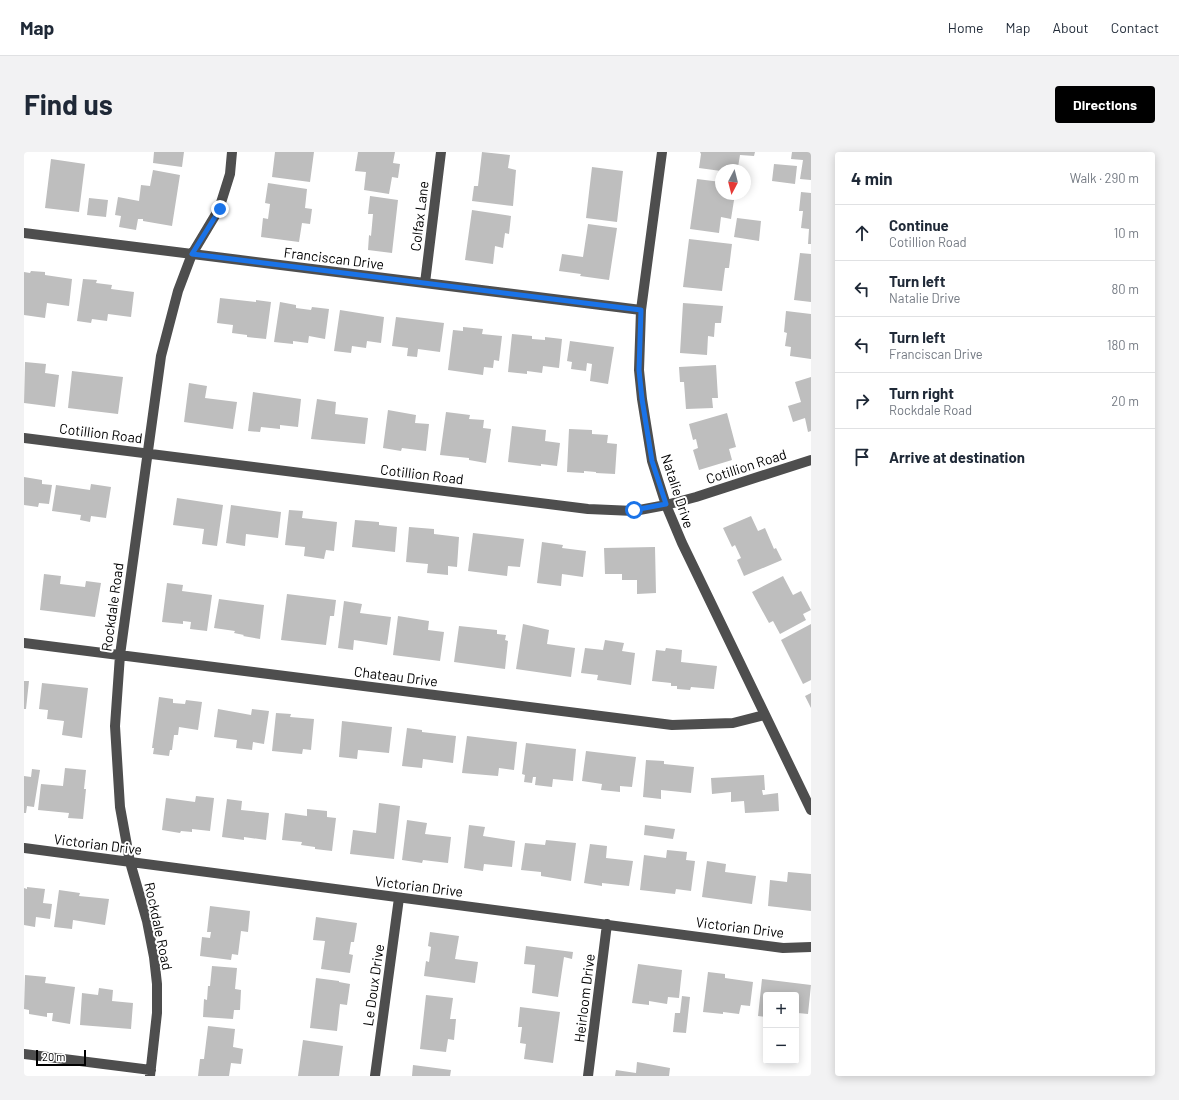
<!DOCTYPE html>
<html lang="en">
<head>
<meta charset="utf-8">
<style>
  :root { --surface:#fff; --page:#f2f2f3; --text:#1f2937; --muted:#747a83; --line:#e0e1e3; --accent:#000 }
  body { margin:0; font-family:Barlow,sans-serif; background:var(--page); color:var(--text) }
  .controls { position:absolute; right:12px; bottom:12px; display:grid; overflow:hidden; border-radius:4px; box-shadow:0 2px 10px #0003 }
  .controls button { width:36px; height:36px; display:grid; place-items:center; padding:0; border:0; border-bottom:1px solid var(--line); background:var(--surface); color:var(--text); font:20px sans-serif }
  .compass { position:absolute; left:691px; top:12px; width:36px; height:36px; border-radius:50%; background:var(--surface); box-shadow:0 2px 10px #0003; rotate:187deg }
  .scale { position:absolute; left:12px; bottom:10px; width:50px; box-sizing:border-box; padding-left:4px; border:2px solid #000; border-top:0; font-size:11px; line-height:14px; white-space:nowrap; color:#000; -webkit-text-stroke:3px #fff; paint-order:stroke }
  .stop { position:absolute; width:12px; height:12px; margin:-9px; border:3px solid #1a73e8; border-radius:50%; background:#fff }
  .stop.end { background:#1a73e8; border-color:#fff; box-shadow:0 1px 4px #0008 }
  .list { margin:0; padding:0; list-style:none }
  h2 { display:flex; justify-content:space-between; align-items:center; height:52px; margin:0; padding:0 16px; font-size:17px }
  h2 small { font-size:13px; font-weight:400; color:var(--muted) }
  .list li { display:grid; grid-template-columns:26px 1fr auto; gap:12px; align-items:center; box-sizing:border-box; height:56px; padding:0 16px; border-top:1px solid var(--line) }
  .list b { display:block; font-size:15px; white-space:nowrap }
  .list p { margin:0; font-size:13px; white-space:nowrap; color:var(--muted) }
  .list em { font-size:13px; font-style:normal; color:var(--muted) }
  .icon { flex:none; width:22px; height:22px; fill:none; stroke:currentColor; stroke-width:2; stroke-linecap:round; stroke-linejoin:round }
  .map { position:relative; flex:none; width:787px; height:924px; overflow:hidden; border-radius:4px }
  header { display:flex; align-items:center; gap:24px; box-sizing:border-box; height:56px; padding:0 20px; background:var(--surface); border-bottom:1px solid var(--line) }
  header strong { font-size:19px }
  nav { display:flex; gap:22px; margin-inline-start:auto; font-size:14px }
  .intro { display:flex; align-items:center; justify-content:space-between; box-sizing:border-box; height:96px; padding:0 24px }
  h1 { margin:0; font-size:28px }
  .button { padding:10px 18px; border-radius:4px; background:var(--accent); color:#fff; font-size:14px; font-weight:700 }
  main { display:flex; gap:24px; padding:0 24px }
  aside { flex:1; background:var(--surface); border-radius:4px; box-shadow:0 2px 10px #0003 }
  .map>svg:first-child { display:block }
  .building { fill:#bebebe }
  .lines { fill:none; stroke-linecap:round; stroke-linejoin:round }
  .minor { stroke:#4e4e4e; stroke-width:10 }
  .route { stroke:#1a73e8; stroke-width:5 }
  .labels { text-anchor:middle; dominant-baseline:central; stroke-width:4; stroke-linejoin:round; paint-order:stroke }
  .street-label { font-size:14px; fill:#000; stroke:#fff }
</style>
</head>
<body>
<header>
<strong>Map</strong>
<nav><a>Home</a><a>Map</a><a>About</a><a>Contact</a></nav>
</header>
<div class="intro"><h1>Find us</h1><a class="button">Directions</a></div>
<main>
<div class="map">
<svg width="787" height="924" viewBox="0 0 787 924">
  <rect width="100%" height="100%" fill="#fff"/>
  <path class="building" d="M130 0H160L158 15 129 11Z
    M251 0H290L286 30 248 25Z
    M334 0H371L369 11 376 12 374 26 368 25 365 42 340 38 342 20 331 19Z
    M458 0 486 3 484 16 492 18 489 54 448 49 450 34H454Z
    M676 0H731L730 4 716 3 714 15 702 13V18L697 19 675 16 677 2Z
    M768 0H787V28L776 27 779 8 767 7Z
    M27 7 61 12 55 60 21 56Z
    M750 12 773 14 771 32 748 29Z
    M568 15 599 19 593 70 562 66Z
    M129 18 156 23 148 74 119 69V67H114L112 78 95 75 97 64 91 63 94 45 115 49 117 33 126 34Z
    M673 27 697 30V42H711L707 67 697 65 695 81 666 77Z
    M244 31 283 37 281 56 288 57 286 72 278 71 275 90 237 85 239 66 244 67 246 52 241 51Z
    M777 40 787 41V92H784L785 77 777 76 779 59H775Z
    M346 44 374 48 368 101 344 98 345 83 347 84 349 62H344Z
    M65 46 84 48 82 65 63 63Z
    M448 58 487 64 485 82 481 81 479 96 471 94 469 112 441 108Z
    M713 66 737 69 735 89 710 85Z
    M564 72 593 76 585 128 556 124 557 122 535 119 538 102 559 105Z
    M665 87 708 92 705 116H701L698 139 659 135Z
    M776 101 787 102V150L770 148Z
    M7 119 21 120V123L48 127 45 154 23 151 21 166 0 163V120L6 121Z
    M59 127 73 128 72 131 88 133 87 137 110 140 107 165 84 162 83 169 68 167 67 171 53 169Z
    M196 146 232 150V148L247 150 242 187 223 185V183L208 181 209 173 193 171Z
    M256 150 272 153V156L287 158 288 155 305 157 301 187 285 184 284 191 269 189V192L250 190Z
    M659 151 699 154 697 171H691L690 185 684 184 683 203 656 201Z
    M316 158 360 165 357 191 343 189 342 196 328 194 327 201 310 199Z
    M762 159 787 162V207L766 204 767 195 761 194 763 181 760 180Z
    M372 165 420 171 416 200 394 197 393 205 383 204 384 196 368 194Z
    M439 175 459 177 458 182 478 184 475 209 470 208 469 216 460 215 459 223 424 218 429 178 439 179Z
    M488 182 508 184V187L521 188V185L538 187 535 216 519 214 518 221 503 219V222L484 220Z
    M546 189 590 195 584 232 566 229 568 212 563 211 562 219 547 217 548 210 543 209Z
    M1 210 22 212 21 221 35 223 31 255 0 251Z
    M692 213 694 246H688L689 256 662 257 660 230H656L655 215Z
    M48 219 99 225 94 262 44 256Z
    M787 225V279L784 280 781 266 769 270 764 254 777 250 771 230Z
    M165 231 183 234 181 246 213 250 209 277 160 270Z
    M229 240 277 247 274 275 256 273V277L237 275 236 280 224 279Z
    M293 247 312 250 311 262 344 266 341 292 287 287Z
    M364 258 392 263 391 271 405 272 402 299 378 296 377 299 359 296Z
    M422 260 446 263 445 267 460 268 459 276 467 277 462 311 445 308V306L416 303Z
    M703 261 712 295 705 297 708 308 675 318 669 298 674 296 672 287 669 288 665 272Z
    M488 274 522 278 521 289 536 291 533 314 517 312V314L484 310Z
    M545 277 568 278V282L584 283 583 291 593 292 591 322 572 321V320L560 319V321L543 320Z
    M0 325 18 328V332L28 333 25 352 15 351 14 355 0 353Z
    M67 332 87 335 82 366 67 364 66 370 56 368 57 363 28 359 32 333 66 338Z
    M153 346 199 353 193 394 178 392 180 377 149 373Z
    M207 353 257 360 254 386 222 382 221 394 202 391Z
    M265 358 279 359 278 366 313 370 310 399 302 398 300 407 280 404 281 395 261 393Z
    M727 364 734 379 741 376 750 397 752 396 758 408 720 424 713 408 717 406 711 393 708 395 699 376Z
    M331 368 355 370V373L373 375 371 400 328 395Z
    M385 375 410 377V382L435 385 433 415 424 414V423L403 421 404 412 382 410Z
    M449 381 500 387 496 415 484 414 483 424 444 419Z
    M518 390 539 393 538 396 562 399 559 425 538 422 537 434 513 431Z
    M631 395 632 441 613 442V428H598V422H581L580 396Z
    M20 422 37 424 36 432 61 435 62 429 77 431 71 465 16 458Z
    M759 424 769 443 777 439 787 458 779 462 782 468 756 482 749 469 745 471 728 440Z
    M143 431 159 433 158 439 188 443 183 479 166 477 167 470 159 469V472L138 470Z
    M263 442 312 448 310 464H306L302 493 257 488Z
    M195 447 240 453 236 487 219 484 220 483 210 481 211 479 190 476Z
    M320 449 338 452 336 461 367 465 363 493 330 488 329 498 314 496Z
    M374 464 405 469 404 478 420 480 416 509 369 503Z
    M499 472 525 478 523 492 551 496 547 525 492 517Z
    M787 472V528L779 532 757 488Z
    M435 474 473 478V482L482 483 481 488 484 489 481 517 430 510Z
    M581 488 600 491 598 499 611 501 607 533 573 528 574 523 557 521 561 496 579 498Z
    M642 496 658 498 657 510 693 514 690 537 667 535 666 538 653 537V534H647V531L628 529 632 498 641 499Z
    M0 529H5L2 557H0Z
    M18 531 64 536 58 586 38 583 40 569 23 567 24 558 15 557Z
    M787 541V556L781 544Z
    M135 545 149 547V551L161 552 162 548 178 550 174 578 155 575 154 583H150L148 598H146L145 604 129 602 130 596H128Z
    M194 557 227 563 228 557 245 559 240 592 229 590 228 598 212 596 213 588 190 585Z
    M252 561 267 562 266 565 290 567 287 598 279 597 278 602 248 599Z
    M318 569 368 575 365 601 334 598 333 607 315 605Z
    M383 576 398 578V580L432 584 429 611 399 607 398 616 378 614Z
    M443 584 493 590 490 618 475 616 474 624 438 621Z
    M502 591 552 597 549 629 529 627 528 635 511 633 512 625H509L508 631 500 630 501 623 498 622Z
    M562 599 612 605 608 635 596 634V640L577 638 578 632 558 629Z
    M622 608 640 609V612L670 615 667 641 637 638V647L619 645Z
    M41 616 62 618 60 637H62L59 667 44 666 45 661 14 658 17 632 39 634Z
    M8 617 16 618 10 655 3 654 2 661H0V624L7 625Z
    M740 623 741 638H738L739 643 754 641 755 659 721 661 720 649 707 650V640L688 642 687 626Z
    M172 644 190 646 186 679 168 677V680L157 679 156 681 138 678 142 646 171 650Z
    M203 647 218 649 217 658 245 661 242 688 220 685V688L198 685Z
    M355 651 376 654 370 707 326 702 329 678 352 681Z
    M283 657 303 659V665L312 666 308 699 291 697V695L277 693 278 690 258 688 261 661 283 664Z
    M383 668 403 671 401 682 427 685 424 711 399 708 398 711 378 708Z
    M445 673 461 675 459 684 491 689 488 715 460 712 459 719 440 716Z
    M621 673 651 677 649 687 620 683Z
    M522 688 552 691 547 729 517 724V720L497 718 501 691 521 693Z
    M566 692 583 694 582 706 609 709 605 734 578 731V734L560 731Z
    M643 698 663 700 662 708 671 709 667 739 652 737 651 742 616 738 620 703 642 706Z
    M683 709 702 712 701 720 732 724 728 752 678 745Z
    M764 720 787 722V759L744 754 746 728 763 730Z
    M3 735 21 737 19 751 28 752 26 767 12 765 11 775 0 773V736L3 737Z
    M35 738 56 741 55 744 85 747 81 773 49 768 48 777 30 775Z
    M186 754 226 759 224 780 217 779 214 803 208 802 207 808 176 804 178 785 186 786 187 780H183Z
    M292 765 333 771 330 790H327L325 802 329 803 326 821 297 817 301 789 289 788Z
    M406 780 435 784 431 807 454 810 451 831 400 824 402 809 405 810 407 795 404 794Z
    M502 794 549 800 548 807 540 805 534 845 508 841 511 813 500 812Z
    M614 812 658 818 655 846 644 845 643 852 625 849V853L608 851Z
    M188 814 213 816 211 837 217 838 216 858H210L209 867 179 865 180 847 183 848 184 834H186Z
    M684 820 701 822V826L729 830 726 854 717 853 715 862 699 860V862L679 860Z
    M1 823 22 825 21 831 51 835 46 872 28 869 29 861H23V865L5 862V858L0 857Z
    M292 826 315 829V830L326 832 323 853 316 852 313 879 286 876Z
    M738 827 787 833 784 862 774 861 772 865V843H742V865L734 864Z
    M75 836 89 838 88 849 109 851 107 877 56 873 58 841 74 843Z
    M402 843 429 846 426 867H432L430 888 424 887 422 900 396 897Z
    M658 844 666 845 662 881 649 880 651 861H656Z
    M496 855 536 860 529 911 500 907 502 892 496 891 498 875H494Z
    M184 874 211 877 209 895 219 897 217 912 207 911 205 924H174L176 907H180Z
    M279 888 319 894 315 924H274Z
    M613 910 646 916 645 924H591L592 918 612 921Z
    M389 913 427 918 426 924H388Z"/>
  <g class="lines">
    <path class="minor" d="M638 0 617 158 615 218 618 247 628 309 642 353 658 391 787 658
      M0 81 617 158
      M401 131 417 0
      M0 286 564 357 610 359 642 353 672 345 787 308
      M0 491 648 573 709 571 740 563
      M0 696 759 796 787 795
      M0 902 127 918
      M126 924 133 861V832L130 805 123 769 106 710 96 655 91 574 96 503 137 204 154 139 168 102 195 57 206 22 208 0
      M351 924 375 746
      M564 924 583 772"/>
  </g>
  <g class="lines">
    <path class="route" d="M196 57 168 102 617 158 615 218 618 247 628 309 642 352 610 358"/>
  </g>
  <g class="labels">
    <g class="street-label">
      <text transform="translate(395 64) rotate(-83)">Colfax Lane</text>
      <text transform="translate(310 106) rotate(7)">Franciscan Drive</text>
      <text transform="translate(77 281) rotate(7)">Cotillion Road</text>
      <text transform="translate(722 314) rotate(-18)">Cotillion Road</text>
      <text transform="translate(398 322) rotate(7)">Cotillion Road</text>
      <text transform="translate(654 339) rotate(72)">Natalie Drive</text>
      <text transform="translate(88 455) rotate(-82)">Rockdale Road</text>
      <text transform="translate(372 524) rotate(7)">Chateau Drive</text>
      <text transform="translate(74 692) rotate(7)">Victorian Drive</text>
      <text transform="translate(395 734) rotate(7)">Victorian Drive</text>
      <text transform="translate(135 774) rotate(78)">Rockdale Road</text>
      <text transform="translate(716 775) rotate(7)">Victorian Drive</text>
      <text transform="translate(349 833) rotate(-82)">Le Doux Drive</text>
      <text transform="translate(560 846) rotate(-83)">Heirloom Drive</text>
    </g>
  </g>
</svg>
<div class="controls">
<button>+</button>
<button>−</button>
</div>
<svg class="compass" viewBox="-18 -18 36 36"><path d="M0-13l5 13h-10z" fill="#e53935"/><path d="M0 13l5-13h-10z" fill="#747a83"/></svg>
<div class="scale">20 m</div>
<div class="stop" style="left:610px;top:358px"></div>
<div class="stop end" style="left:196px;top:57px"></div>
</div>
<aside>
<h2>4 min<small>Walk · 290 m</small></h2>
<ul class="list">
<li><svg class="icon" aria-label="ahead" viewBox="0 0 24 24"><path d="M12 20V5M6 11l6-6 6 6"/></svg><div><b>Continue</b><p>Cotillion Road</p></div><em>10 m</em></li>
<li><svg class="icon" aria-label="left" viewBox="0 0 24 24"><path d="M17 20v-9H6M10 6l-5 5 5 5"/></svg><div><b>Turn left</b><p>Natalie Drive</p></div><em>80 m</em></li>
<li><svg class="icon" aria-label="left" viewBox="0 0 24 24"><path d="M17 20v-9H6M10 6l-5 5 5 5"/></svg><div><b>Turn left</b><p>Franciscan Drive</p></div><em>180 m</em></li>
<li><svg class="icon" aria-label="right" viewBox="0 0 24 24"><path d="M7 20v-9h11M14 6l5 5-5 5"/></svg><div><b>Turn right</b><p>Rockdale Road</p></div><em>20 m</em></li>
<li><svg class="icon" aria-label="arrive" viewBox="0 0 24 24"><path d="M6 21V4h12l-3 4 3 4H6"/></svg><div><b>Arrive at destination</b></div></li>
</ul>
</aside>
</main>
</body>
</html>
